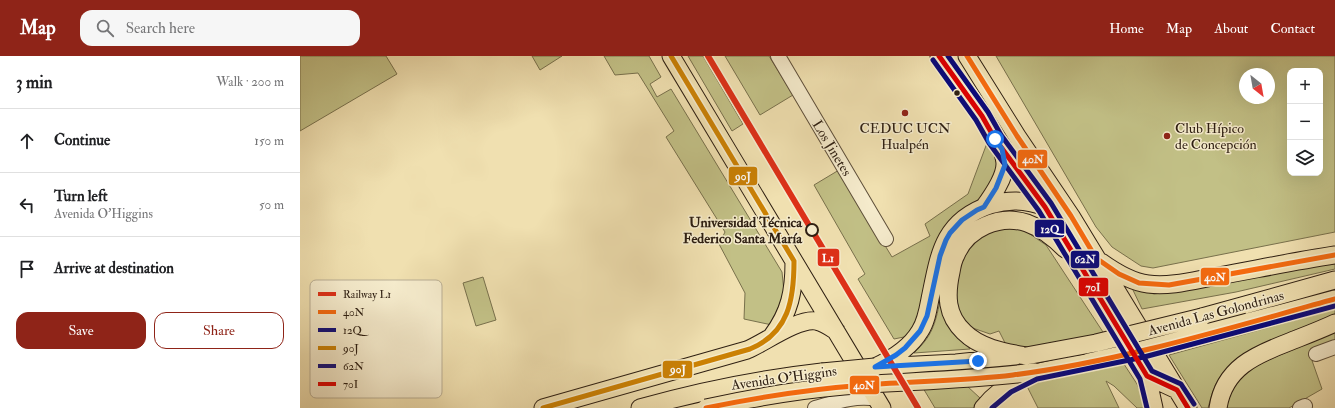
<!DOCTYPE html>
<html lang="en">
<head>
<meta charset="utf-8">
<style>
  :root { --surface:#fff; --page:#f6f6f6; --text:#202124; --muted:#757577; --line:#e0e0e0; --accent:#8f2418 }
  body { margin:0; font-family:"IM FELL Double Pica",serif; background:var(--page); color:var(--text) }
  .controls { position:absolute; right:12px; top:12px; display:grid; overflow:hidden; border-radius:8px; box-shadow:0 4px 16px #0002 }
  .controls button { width:36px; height:36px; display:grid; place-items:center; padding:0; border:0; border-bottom:1px solid var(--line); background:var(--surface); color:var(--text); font:20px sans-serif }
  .compass { position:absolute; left:939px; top:12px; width:36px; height:36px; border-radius:50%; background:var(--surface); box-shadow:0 4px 16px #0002; rotate:149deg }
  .stop { position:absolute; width:12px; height:12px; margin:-9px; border:3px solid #1a73e8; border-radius:50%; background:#fff }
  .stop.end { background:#1a73e8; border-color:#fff; box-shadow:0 1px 4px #0008 }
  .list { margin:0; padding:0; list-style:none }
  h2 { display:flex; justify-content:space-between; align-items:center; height:52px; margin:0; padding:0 16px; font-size:17px }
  h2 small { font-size:13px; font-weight:400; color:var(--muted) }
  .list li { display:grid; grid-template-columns:26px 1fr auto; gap:12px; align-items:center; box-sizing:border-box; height:64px; padding:0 16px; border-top:1px solid var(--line) }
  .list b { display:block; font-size:15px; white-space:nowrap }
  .list p { margin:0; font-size:13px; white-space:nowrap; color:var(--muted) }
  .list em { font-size:13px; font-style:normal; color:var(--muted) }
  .actions { display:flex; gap:8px; padding:12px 16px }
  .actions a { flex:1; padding:9px 0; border:1px solid var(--accent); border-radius:12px; text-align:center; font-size:14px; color:var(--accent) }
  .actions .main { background:var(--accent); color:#fff }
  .icon { flex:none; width:22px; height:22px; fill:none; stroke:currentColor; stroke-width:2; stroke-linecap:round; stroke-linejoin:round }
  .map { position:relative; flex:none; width:1035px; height:352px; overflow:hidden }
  header { display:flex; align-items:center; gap:24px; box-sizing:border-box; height:56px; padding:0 20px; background:var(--accent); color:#fff }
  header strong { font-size:19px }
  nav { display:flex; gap:22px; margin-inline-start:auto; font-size:14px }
  .search { width:280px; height:36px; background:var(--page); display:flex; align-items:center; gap:10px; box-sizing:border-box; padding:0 14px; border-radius:12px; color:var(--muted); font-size:15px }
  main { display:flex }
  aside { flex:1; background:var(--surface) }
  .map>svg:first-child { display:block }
  .green { fill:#c2c086; stroke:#78704c; fill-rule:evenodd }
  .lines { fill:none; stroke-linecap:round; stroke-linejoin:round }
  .minor-casing { stroke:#5e4f3a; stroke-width:16 }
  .major-casing { stroke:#2e1f12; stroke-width:19 }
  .minor { stroke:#f5ebcc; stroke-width:14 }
  .major { stroke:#f0e0b0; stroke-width:17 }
  .major-bridge-casing { stroke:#2e1f12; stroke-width:19; stroke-linecap:butt }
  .major-bridge { stroke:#f0e0b0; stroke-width:17 }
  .bus-1-casing { stroke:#f5ebcc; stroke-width:8 }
  .bus-2-casing { stroke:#f5ebcc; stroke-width:8 }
  .bus-3-casing { stroke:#f5ebcc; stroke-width:8 }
  .bus-4-casing { stroke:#f5ebcc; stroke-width:8 }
  .bus-5-casing { stroke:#f5ebcc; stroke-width:8 }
  .bus-1 { stroke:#f56a0f; stroke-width:5 }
  .bus-2 { stroke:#0a0a7a; stroke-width:5 }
  .bus-3 { stroke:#cb8104; stroke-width:5 }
  .bus-4 { stroke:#0a0a7a; stroke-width:5 }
  .bus-5 { stroke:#d00; stroke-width:5 }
  .rail-1-casing { stroke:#f5ebcc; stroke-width:9 }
  .rail-1 { stroke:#dd3018; stroke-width:6 }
  .route { stroke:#1a73e8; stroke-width:5 }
  .bus-dot { fill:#2e1f12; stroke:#f5ebcc; stroke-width:1.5 }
  .poi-dot { fill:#8f2418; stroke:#f5ebcc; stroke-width:1.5 }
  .stop-dot { fill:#f5ebcc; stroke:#2e1f12; stroke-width:2 }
  .labels { text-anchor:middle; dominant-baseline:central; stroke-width:3; stroke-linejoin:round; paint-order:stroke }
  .poi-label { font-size:14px; fill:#2e1f12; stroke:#f5ebcc }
  .street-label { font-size:14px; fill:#2e1f12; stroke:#f5ebcc }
  .stop-label { font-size:14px; font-weight:bold; fill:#2e1f12; stroke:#f5ebcc; text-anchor:end }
  .key { fill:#f5ebcc; stroke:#b9ae94; stroke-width:1 }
  .key-label { font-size:11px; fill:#2e1f12 }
  .line-badge { stroke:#f5ebcc; stroke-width:1.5 }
  .badge-label { font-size:11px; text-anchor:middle; font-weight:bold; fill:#fff }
</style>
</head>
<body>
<header>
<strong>Map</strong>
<div class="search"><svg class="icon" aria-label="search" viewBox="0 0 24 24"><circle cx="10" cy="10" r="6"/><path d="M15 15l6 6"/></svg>Search here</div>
<nav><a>Home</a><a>Map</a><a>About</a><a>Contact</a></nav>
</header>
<main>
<aside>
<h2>3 min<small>Walk · 200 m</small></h2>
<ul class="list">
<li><svg class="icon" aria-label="ahead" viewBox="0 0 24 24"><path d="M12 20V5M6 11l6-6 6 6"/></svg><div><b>Continue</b></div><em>150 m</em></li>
<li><svg class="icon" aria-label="left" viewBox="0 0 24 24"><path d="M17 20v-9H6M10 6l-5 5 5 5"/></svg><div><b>Turn left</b><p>Avenida O'Higgins</p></div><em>50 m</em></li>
<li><svg class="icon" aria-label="arrive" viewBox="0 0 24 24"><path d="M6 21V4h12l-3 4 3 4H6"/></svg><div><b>Arrive at destination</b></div></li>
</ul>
<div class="actions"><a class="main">Save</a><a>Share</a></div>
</aside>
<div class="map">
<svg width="1035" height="352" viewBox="0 0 1035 352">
  <rect width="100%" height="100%" fill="#f0e0b0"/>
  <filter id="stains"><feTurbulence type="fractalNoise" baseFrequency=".005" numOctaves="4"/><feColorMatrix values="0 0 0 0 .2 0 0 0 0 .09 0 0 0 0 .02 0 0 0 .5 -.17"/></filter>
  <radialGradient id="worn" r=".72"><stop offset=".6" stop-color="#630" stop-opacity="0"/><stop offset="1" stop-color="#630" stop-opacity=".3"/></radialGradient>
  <path class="green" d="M0 0H86L97 18 0 75Z
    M232 0H262L240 14Z
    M304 0H349L361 21 350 28 357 41 371 33 482 216 484 236 472 269 444 263 445 237 419 188 425 176 366 81 374 75 338 17 315 19Z
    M388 0H403L443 68 432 75Z
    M425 0H469L493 39 460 59Z
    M696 0H1035V176L853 212 841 210 812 191 796 171ZM990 15H1020V117H990ZM945 18H969V42H945Z
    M690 79 696 92 697 111 690 132 679 143 655 161 624 249 612 274 604 281 594 283 558 223 565 218 514 129 539 114 592 201 630 180 625 168 668 138Z
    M704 171 724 174 746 189 837 328 847 352H837L814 330 806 325 819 352H738L699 275 690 278 664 269 655 246 657 217 663 203 667 194 680 180Z
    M1035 208V213L936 236 842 253 832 232 854 238 885 234 1016 209Z
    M183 221 196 264 176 270 163 227Z
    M640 245C645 270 651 276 670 293L614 297C632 280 635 269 640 245Z
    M1035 253V260L933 307C916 323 914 330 908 352H902L869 299Z
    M1035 276V286L1009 296 1022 333 989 352H925L933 330 944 317 958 308Z
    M667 330 680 342 676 352H635L623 332Z"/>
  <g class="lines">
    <defs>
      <path id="minor" d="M478 0 586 183
        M1016 298 1035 291
        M515 352C536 346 555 339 577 343
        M1000 352 1005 350"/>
      <path id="major" d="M371 0 582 352
        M639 0 682 60 695 83 745 151 847 320 877 334
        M667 0 717 80 771 160 888 352
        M684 151C692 140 705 122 705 108 705 103 703 98 702 93
        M801 206C815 216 831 226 848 228 871 231 895 224 918 220 957 213 996 205 1035 199
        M902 261 1035 224
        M948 266 1035 243
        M472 280C490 256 494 235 494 206
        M726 300C704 296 680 292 664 276 646 259 646 239 651 216 652 210 653 204 656 199 667 172 700 158 727 167 741 172 755 183 765 193
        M575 311C592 303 610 292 620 275 626 266 628 254 630 243 639 200 642 165 690 149 709 143 729 144 747 152
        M578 311 656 307 714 301
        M847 320 854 352
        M243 352 447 294C464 287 498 262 516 265 523 266 530 271 536 275
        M340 352C400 335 460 323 522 316
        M683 352C712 316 747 314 789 306
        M918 352C924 312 955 299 989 286 1004 280 1020 274 1035 267"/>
    </defs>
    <use href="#minor" class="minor-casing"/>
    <use href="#major" class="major-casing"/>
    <use href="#minor" class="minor"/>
    <use href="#major" class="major"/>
    <defs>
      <path id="major-bridge" d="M726 300 796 287 902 261
        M789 306 842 294 948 266
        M522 316 575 311
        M406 352C451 342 498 334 544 330 608 325 671 324 735 316"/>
    </defs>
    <use href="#major-bridge" class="major-bridge-casing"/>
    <use href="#major-bridge" class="major-bridge"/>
    <defs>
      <path id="bus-1" d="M667 0 717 80 771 160 796 202 819 218 839 227 869 229 1035 199
        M406 352C459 341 511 333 565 329 614 325 664 325 713 319 822 305 929 272 1035 243"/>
      <path id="bus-2" d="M633 4 676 64 689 87 739 155 840 323 847 352
        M692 352 711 336 737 323 844 301 1035 250"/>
      <path id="bus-3" d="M243 352 450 293C489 277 494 243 494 205L371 0"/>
      <path id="bus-4" d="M648 0 688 56 701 79 751 147 852 315 881 328 894 348"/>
      <path id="bus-5" d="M639 0 682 60 695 83 745 151 847 320 877 334 888 352"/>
    </defs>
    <use href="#bus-1" class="bus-1-casing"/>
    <use href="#bus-2" class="bus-2-casing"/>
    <use href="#bus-3" class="bus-3-casing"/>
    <use href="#bus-4" class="bus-4-casing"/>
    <use href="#bus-5" class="bus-5-casing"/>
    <use href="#bus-1" class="bus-1"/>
    <use href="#bus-2" class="bus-2"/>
    <use href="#bus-3" class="bus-3"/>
    <use href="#bus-4" class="bus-4"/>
    <use href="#bus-5" class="bus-5"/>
    <defs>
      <path id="rail-1" d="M408 0 618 352"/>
    </defs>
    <use href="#rail-1" class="rail-1-casing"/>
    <use href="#rail-1" class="rail-1"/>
  </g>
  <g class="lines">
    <path class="route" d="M678 305 575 311 596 299 605 292 620 275 627 260 640 200 646 184 650 177 662 164 677 154 684 151 696 132 705 109 702 93 695 83"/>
  </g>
  <circle class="bus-dot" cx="657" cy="37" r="3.5"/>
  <g class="poi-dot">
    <circle cx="605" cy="57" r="4"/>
    <circle cx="867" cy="80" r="4"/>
  </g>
  <circle class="stop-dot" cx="512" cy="174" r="6"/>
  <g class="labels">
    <g class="poi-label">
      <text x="605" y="72">CEDUC UCN<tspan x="605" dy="16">Hualpén</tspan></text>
      <text x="875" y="72" text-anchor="start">Club Hípico<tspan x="875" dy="16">de Concepción</tspan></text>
    </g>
    <g class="street-label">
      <text transform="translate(532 92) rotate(59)">Los Jinetes</text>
      <text transform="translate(916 257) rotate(-15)">Avenida Las Golondrinas</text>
      <text transform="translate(484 322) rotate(-8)">Avenida O'Higgins</text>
    </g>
    <g class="stop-label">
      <text x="502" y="166">Universidad Técnica<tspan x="502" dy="16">Federico Santa María</tspan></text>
    </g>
  </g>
  <rect x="10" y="224" width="132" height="118" rx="6" class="key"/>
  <rect x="18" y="236" width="18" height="4" fill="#dd3018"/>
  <rect x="18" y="254" width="18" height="4" fill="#f56a0f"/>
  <rect x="18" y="272" width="18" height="4" fill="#0a0a7a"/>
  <rect x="18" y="290" width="18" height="4" fill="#cb8104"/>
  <rect x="18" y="308" width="18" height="4" fill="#0a0a7a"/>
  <rect x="18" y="326" width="18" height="4" fill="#d00"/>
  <g class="key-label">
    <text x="43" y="242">Railway L1</text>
    <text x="43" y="260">40N</text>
    <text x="43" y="278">12Q</text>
    <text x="43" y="296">90J</text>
    <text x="43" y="314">62N</text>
    <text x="43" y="332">70I</text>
  </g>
  <g class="line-badge">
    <rect x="717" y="93" width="31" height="20" rx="4" fill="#f56a0f"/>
    <rect x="428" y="110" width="30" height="20" rx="4" fill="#cb8104"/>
    <rect x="734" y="163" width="31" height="19" rx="4" fill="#0a0a7a"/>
    <rect x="517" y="192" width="23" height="19" rx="4" fill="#dd3018"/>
    <rect x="770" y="194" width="30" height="19" rx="4" fill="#0a0a7a"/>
    <rect x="900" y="211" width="30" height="19" rx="4" fill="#f56a0f"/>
    <rect x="778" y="221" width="31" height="20" rx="4" fill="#d00"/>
    <rect x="362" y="304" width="31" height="19" rx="4" fill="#cb8104"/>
    <rect x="549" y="319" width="31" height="20" rx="4" fill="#f56a0f"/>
  </g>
  <g class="badge-label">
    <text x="733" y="107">40N</text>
    <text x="443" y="124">90J</text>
    <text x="750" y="177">12Q</text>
    <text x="528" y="206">L1</text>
    <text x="785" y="207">62N</text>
    <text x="915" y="225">40N</text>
    <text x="793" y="235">70I</text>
    <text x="378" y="317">90J</text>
    <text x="564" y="333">40N</text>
  </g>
  <rect width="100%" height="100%" filter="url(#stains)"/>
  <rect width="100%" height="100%" fill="url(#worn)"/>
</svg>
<div class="controls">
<button>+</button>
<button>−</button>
<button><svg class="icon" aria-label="layers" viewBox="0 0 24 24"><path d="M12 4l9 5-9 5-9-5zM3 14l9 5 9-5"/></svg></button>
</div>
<svg class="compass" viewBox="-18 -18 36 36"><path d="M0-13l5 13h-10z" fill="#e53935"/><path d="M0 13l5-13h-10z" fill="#757577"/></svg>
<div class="stop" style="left:695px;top:83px"></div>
<div class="stop end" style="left:678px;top:305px"></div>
</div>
</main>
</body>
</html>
